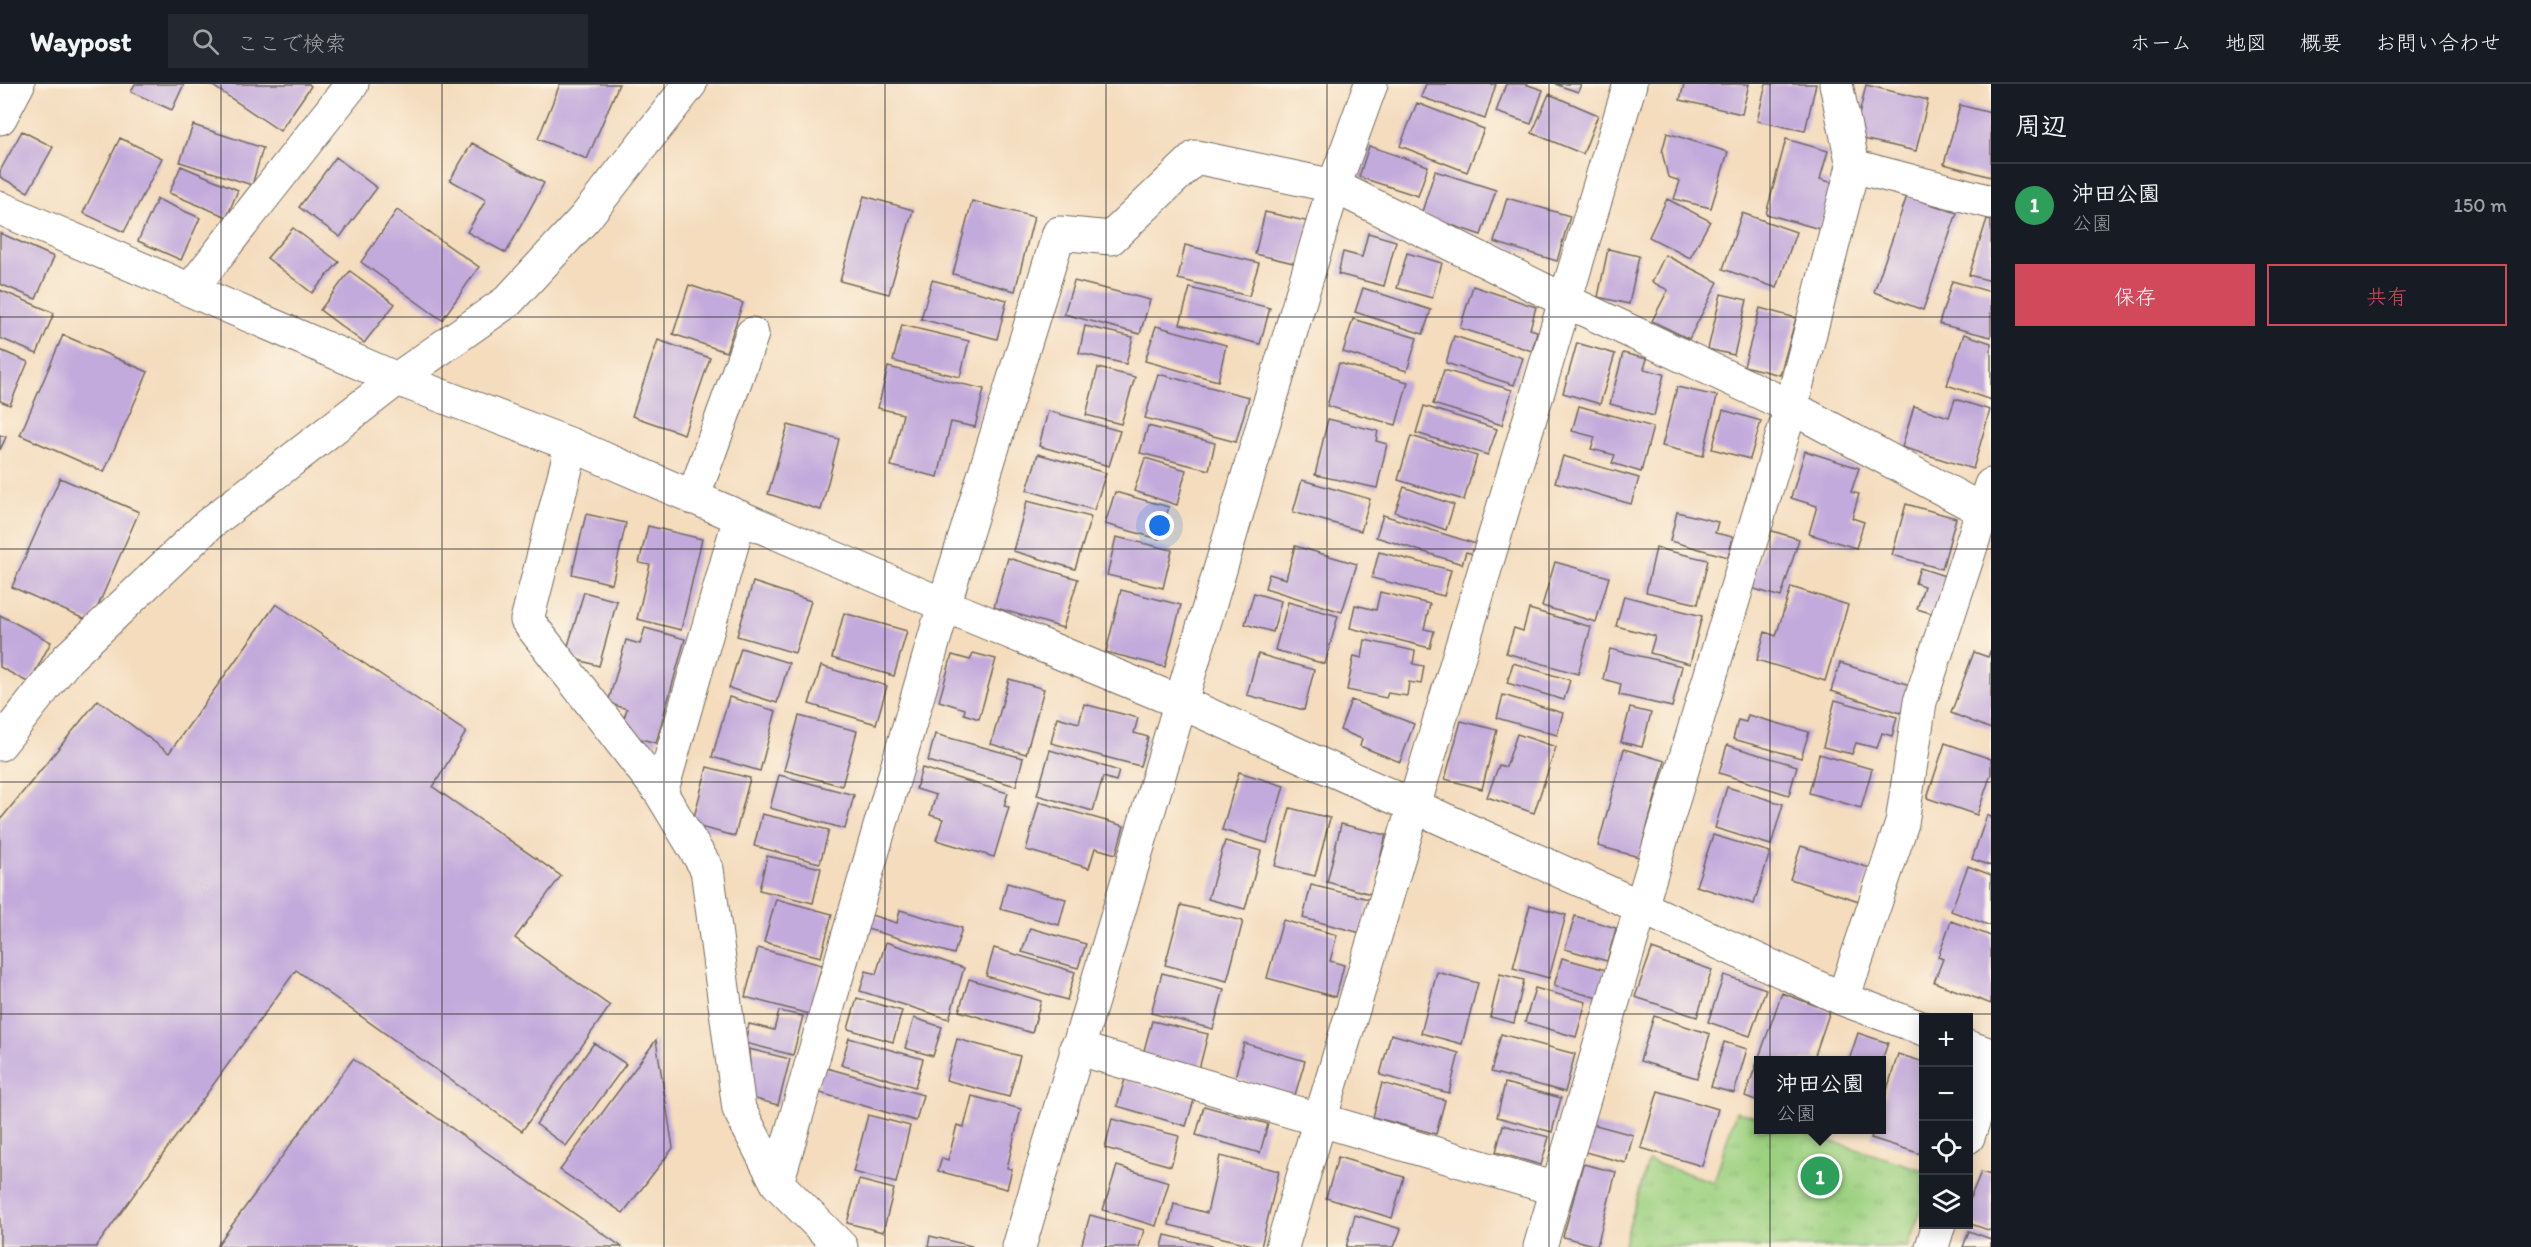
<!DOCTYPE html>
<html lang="ja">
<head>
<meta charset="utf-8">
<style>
  :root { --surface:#171b24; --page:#242831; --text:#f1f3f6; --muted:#9ea1a6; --line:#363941; --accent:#d1495b }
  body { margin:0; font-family:Itim,"Klee One",sans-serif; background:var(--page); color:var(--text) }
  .controls { position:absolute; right:18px; bottom:18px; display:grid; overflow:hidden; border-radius:0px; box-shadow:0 3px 15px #0003 }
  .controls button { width:54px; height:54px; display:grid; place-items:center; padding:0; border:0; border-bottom:2px solid var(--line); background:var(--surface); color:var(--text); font:30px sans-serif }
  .you { position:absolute; left:1160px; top:442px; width:21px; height:21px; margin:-15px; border:4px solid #fff; border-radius:50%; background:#1a73e8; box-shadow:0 0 0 9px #1a73e833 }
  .badge { display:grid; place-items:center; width:39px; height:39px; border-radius:50%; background:var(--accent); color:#fff; font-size:20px; font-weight:700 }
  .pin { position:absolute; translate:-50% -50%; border:3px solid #fff; box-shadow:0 2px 6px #0006 }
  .popup { position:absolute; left:1754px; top:972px; width:132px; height:78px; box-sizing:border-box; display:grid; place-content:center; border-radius:0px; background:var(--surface); filter:drop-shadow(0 2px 4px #0005); font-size:20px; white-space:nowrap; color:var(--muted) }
  .popup b { font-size:22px; color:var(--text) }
  .popup::after { content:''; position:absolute; left:50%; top:100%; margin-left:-12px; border:12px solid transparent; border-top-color:var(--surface) }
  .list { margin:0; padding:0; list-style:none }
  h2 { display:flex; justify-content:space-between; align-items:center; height:78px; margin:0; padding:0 24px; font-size:26px }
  h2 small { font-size:20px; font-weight:400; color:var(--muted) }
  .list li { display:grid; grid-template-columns:39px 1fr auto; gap:18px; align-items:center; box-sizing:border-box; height:84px; padding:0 24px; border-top:2px solid var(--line) }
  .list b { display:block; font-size:22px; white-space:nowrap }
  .list p { margin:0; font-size:20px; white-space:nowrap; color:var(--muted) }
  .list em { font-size:20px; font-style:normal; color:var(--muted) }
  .actions { display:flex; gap:12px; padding:18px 24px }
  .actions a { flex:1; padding:14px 0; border:2px solid var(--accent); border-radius:0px; text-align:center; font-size:21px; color:var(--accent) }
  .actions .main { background:var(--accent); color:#fff }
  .icon { flex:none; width:33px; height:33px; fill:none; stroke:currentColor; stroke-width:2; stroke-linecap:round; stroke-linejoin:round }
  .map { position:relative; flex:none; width:1991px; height:1163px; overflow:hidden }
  header { display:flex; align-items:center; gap:36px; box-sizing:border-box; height:84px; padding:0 30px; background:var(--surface); border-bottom:2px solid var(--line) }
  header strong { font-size:28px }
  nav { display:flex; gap:33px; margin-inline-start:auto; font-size:21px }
  .search { width:420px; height:54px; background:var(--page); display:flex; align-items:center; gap:15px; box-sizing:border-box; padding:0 21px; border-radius:0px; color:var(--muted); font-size:22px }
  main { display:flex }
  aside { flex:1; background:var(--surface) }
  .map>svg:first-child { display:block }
  .park { fill:url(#park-tufts); stroke:#647e56; stroke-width:1.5 }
  .building { fill:#c2aadc }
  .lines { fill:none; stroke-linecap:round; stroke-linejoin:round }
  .street-casing { stroke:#71695e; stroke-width:35 }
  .street { stroke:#fff; stroke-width:33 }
  .grid { fill:none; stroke:#2b2b2b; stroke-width:1.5; stroke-opacity:0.55 }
</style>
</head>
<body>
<header>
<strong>Waypost</strong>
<div class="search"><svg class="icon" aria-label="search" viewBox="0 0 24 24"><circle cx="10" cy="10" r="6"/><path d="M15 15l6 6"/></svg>ここで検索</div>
<nav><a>ホーム</a><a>地図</a><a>概要</a><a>お問い合わせ</a></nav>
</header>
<main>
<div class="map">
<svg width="1991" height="1163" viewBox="0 0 1991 1163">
  <defs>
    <pattern id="park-tufts" width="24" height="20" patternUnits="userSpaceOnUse" patternTransform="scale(1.5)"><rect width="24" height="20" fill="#9dd181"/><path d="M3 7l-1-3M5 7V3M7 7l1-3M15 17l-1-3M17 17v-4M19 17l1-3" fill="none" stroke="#87b470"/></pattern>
  </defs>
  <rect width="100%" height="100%" fill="#fcf5e5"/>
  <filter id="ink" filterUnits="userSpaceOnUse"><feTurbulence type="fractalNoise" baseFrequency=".0167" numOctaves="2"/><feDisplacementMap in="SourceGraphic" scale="12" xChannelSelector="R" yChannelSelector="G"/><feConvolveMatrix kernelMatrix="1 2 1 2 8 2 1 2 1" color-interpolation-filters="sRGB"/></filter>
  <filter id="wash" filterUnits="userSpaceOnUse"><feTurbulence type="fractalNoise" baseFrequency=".008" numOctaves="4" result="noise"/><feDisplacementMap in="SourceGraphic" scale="24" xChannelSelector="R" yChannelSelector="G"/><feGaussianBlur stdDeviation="1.35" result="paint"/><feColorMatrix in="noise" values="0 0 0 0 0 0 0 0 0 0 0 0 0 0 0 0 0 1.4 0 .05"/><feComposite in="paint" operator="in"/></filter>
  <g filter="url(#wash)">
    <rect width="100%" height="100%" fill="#f4dcbd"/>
    <path class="park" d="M1736 1027 1758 1034V1046H1795L1923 1086V1120L1908 1163H1623L1648 1077 1714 1098Z"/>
    <g id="blocks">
      <path class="building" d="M135 0H184L172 26 131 8Z
        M210 0H309L311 2 280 47Z
        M560 0H619L587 75 538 55Z
        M1426 0H1496L1485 35 1421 13Z
        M1506 0H1525L1543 6 1531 40 1496 28Z
        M1555 0H1581L1578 8Z
        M1684 0H1749L1742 30 1680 16Z
        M1766 0H1816L1805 47 1757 37Z
        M1866 1 1928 16 1916 67 1854 53Z
        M1549 10 1598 31 1583 70 1532 49Z
        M1417 19 1484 45 1467 88 1400 62Z
        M1960 21 1991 29V93L1944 80Z
        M193 41 263 64 252 101 180 78Z
        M22 47 53 63 28 108 0 93V87Z
        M1667 49 1728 68 1711 124 1674 115 1680 97 1668 93 1662 68Z
        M120 54 162 74 124 148 83 129Z
        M1786 55 1828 67 1820 95 1833 99 1820 145 1766 130Z
        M472 59 544 99 506 169 467 148 486 116 450 96Z
        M1369 62 1428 82 1418 112 1359 93Z
        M336 73 377 104 340 153 299 123Z
        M181 82 238 106 227 133 169 109Z
        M1435 87 1496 106 1481 151 1421 131Z
        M864 112 913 126 889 210 840 197Z
        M1907 112 1957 129 1923 226 1874 208Z
        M1507 114 1570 132 1557 177 1494 158Z
        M157 115 200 134 181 176 138 157Z
        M1667 115 1710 137 1690 174 1649 153Z
        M972 117 1034 133 1015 207 953 190Z
        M397 126 479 183 442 236 361 178Z
        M1265 128 1310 138 1298 180 1255 170Z
        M1742 129 1796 148 1777 204 1723 185Z
        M1987 135 1991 136V197L1969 191Z
        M293 144 339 178 312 209 267 174Z
        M0 149 54 173 36 215 0 200Z
        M1368 149 1396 157 1384 202 1338 190 1343 168 1362 173Z
        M1185 161 1259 179 1249 212 1178 195Z
        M1608 165 1639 172 1629 220 1598 213Z
        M1407 169 1442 179 1432 214 1397 204Z
        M1665 171 1718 198 1689 255 1652 237 1668 206 1652 198Z
        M350 187 395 220 364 259 320 226Z
        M932 196 1007 216 997 255 921 235Z
        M1074 197 1150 216 1140 250 1064 230Z
        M1952 197 1991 208V253L1939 240Z
        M689 201 743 219 726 268 673 250Z
        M1473 202 1536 223 1530 245 1537 247 1532 267 1460 244Z
        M1190 204 1270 224 1260 260 1180 240Z
        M1363 204 1431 226 1423 250 1355 228Z
        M0 206 54 229 37 270 0 254Z
        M1721 210 1747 216 1734 271 1708 265Z
        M1760 224 1796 234 1780 291 1744 282Z
        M1353 235 1417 254 1407 287 1343 268Z
        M902 241 969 257 960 293 893 277Z
        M1085 242 1133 253 1126 280 1079 269Z
        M1156 242 1226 261 1218 297 1145 277Z
        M1964 250 1991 259V316L1947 301Z
        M63 251 148 288 104 388 20 351Z
        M1454 252 1523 274 1514 301 1446 279Z
        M658 256 710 274 684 350 632 332Z
        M1577 259 1615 270 1600 320 1563 309Z
        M0 266 28 278 10 321 0 317Z
        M1623 269 1647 275 1644 285 1664 290 1654 332 1610 320Z
        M1339 279 1408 298 1396 341 1327 322Z
        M888 283 984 305 975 343 951 338 938 393 891 382 903 330 878 324Z
        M1098 284 1135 293 1121 340 1086 331Z
        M1444 286 1512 306 1502 341 1433 320Z
        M1158 290 1249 313 1236 358 1145 334Z
        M1677 303 1717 312 1703 372 1662 362Z
        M1955 315 1990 326 1973 385 1902 363 1914 322 1949 333Z
        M1424 322 1497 345 1488 371 1416 349Z
        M1579 322 1653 343 1641 388 1612 379 1615 371 1591 365 1595 353 1572 347Z
        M1723 326 1761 337 1750 375 1712 365Z
        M1048 327 1120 347 1109 382 1039 362Z
        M1328 335 1378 347 1376 357 1387 360 1377 404 1315 391Z
        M788 341 839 355 821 426 768 410Z
        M1148 342 1215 359 1209 386 1140 369Z
        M0 351 6 353 0 366Z
        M1411 352 1477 372 1464 416 1398 396Z
        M1805 367 1859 384 1851 408 1859 410 1852 434 1864 438 1856 464 1809 450 1817 422 1791 414Z
        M1038 370 1106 389 1094 426 1027 406Z
        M1563 372 1639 394 1631 420 1555 398Z
        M1145 374 1186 386 1177 421 1134 407Z
        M60 394 139 428 91 538 12 503Z
        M1302 396 1370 415 1361 447 1293 428Z
        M1404 403 1454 421 1446 446 1395 428Z
        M1115 408 1169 423 1159 455 1105 440Z
        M1027 417 1091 433 1075 485 1013 467Z
        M1906 420 1956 434 1942 485 1892 471Z
        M1677 428 1718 438 1715 449 1733 453 1728 473 1670 457Z
        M586 430 626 439 612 500 572 490Z
        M1383 431 1476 460 1473 470 1466 468 1462 480 1376 453Z
        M648 442 702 455 681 546 637 535 650 481 639 479Z
        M1769 446 1799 455 1781 513 1751 504Z
        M1116 453 1172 466 1163 504 1107 491Z
        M1295 462 1357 480 1342 528 1265 504 1269 490 1286 495Z
        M1656 464 1708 476 1698 520 1646 508Z
        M1379 468 1451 486 1444 512 1372 494Z
        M1008 474 1078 495 1063 544 994 523Z
        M1555 478 1609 493 1596 538 1542 522Z
        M1920 484 1945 492 1934 530 1917 525 1924 502 1915 499Z
        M753 498 811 517 795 569 737 552Z
        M1791 503 1848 521 1825 597 1757 576 1765 548 1776 552Z
        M1121 506 1181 521 1165 583 1106 568Z
        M584 508 617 517 599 582 565 572Z
        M1380 508 1430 520 1424 545 1434 547 1430 564 1350 544 1355 521 1376 526Z
        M1254 509 1281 517 1273 548 1245 540Z
        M1624 512 1702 532 1690 580 1650 569 1655 552 1616 542Z
        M1288 518 1338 532 1325 580 1275 566Z
        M276 520 466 648 433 703 561 792 515 854 610 922 522 1047 296 886 96 1163H0V736L98 616 169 669Z
        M1529 525 1591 543 1578 590 1506 569 1514 544 1523 547Z
        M844 529 907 547 894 592 832 574Z
        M0 531 51 558 29 599 0 583Z
        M645 544 685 555 656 659 619 649 627 625 608 619 626 556 640 560Z
        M1365 556 1415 567 1413 580 1424 582 1421 600 1409 598 1407 612 1388 609 1386 614 1347 606 1354 572 1362 574Z
        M741 564 789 579 777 619 729 604Z
        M1610 565 1682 582 1672 623 1619 611 1621 600 1603 595Z
        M1991 565V645L1951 629 1974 568 1988 573Z
        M973 569 996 575 979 635 964 630 965 625 939 617 952 571 970 576Z
        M1258 570 1314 586 1304 626 1247 611Z
        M1513 579 1570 596 1564 616 1507 599Z
        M1840 579 1910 601 1901 629 1831 607Z
        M821 582 887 602 876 640 809 620Z
        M1009 595 1044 605 1026 670 991 660Z
        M1503 611 1563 629 1557 651 1497 634Z
        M729 613 776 627 760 687 712 673Z
        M1351 616 1414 640 1400 678 1360 662 1362 655 1340 646Z
        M1835 616 1897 633 1892 652 1882 649 1877 664 1856 659 1852 670 1823 663Z
        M1084 620 1138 634 1134 649 1148 653 1140 682 1051 659 1057 633 1079 639Z
        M1630 624 1651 629 1642 663 1621 658Z
        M1748 631 1809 648 1801 674 1733 655 1738 636 1746 638Z
        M799 632 857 647 842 702 784 686Z
        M1461 637 1497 646 1482 705 1445 695Z
        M935 650 1023 674 1016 702 928 677Z
        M1517 650 1556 663 1534 729 1487 713 1499 681 1506 683Z
        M1945 659 1991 675V690L1977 731 1927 714Z
        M1727 661 1797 682 1789 711 1719 689Z
        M1624 665 1665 677 1639 773 1598 762Z
        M1050 666 1119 687 1116 697 1103 693 1093 727 1037 711Z
        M1819 670 1872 685 1861 724 1809 709Z
        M707 683 750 694 735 752 692 741Z
        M922 684 1008 709 1004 722 1009 723 994 773 936 756 943 735 930 731 936 711 916 705Z
        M1239 688 1284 702 1267 759 1222 746Z
        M779 691 854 711 845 745 770 724Z
        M1727 703 1783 720 1771 761 1715 744Z
        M1039 718 1124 742 1116 770 1095 764 1089 784 1026 766Z
        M1290 724 1330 734 1315 792 1275 782Z
        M762 730 829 746 820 779 754 762Z
        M1987 731 1991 733V782L1972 775Z
        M1341 740 1386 751 1371 810 1327 798Z
        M1713 751 1770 768 1754 820 1696 802Z
        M1225 757 1261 767 1245 825 1208 815Z
        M1801 762 1870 784 1859 817 1790 795Z
        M767 772 821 784 813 819 759 806Z
        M1968 782 1991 791V842L1951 827Z
        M1007 799 1066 815 1059 841 1000 825Z
        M1311 801 1369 815 1361 849 1303 834Z
        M776 815 832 830 821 873 764 858Z
        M1181 821 1243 837 1227 897 1165 881Z
        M1530 821 1566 831 1549 894 1513 884Z
        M900 826 962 844 954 870 867 845 871 831 897 839Z
        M1575 832 1616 844 1607 877 1565 865Z
        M1283 836 1337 851 1330 877 1344 881 1336 913 1267 894Z
        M1951 837 1991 852V920L1934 898 1943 875 1938 873Z
        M1030 844 1086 860 1078 884 1022 868Z
        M886 858 964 884 949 935 860 907 866 887 876 890Z
        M758 864 822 881 809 930 745 913Z
        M994 864 1075 888 1067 916 986 892Z
        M1652 865 1712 886 1697 933 1635 913Z
        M1562 874 1606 886 1598 914 1554 902Z
        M1437 888 1478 899 1462 960 1421 949Z
        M1162 889 1224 905 1213 945 1151 929Z
        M1500 890 1524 896 1514 939 1490 933Z
        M1724 891 1766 905 1750 952 1708 938Z
        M969 895 1041 917 1032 949 959 927Z
        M1535 904 1586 918 1576 953 1525 938Z
        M1782 909 1830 927 1814 974 1819 976H1758V1017L1745 1012Z
        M857 914 902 927 893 958 848 945Z
        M779 927 803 932 793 971 745 959 749 940 774 946Z
        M1654 932 1710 950 1697 994 1640 977Z
        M914 934 942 943 933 972 905 964Z
        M1152 937 1208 950 1199 985 1143 970Z
        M1858 949 1888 959 1882 976H1849Z
        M1391 950 1459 969 1449 1009 1380 991Z
        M1501 950 1575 970 1565 1008 1491 988Z
        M849 954 923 975 915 1003 841 981Z
        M957 955 1020 972 1009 1013 946 996Z
        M656 956 673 1064 623 1129 560 1086Z
        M1724 958 1747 965 1734 1009 1711 1003Z
        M594 959 626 980 566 1062 536 1040Z
        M1244 959 1305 977 1295 1011 1235 994Z
        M749 965 790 975 778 1021 752 1014Z
        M1898 970 1924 978V1071L1871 1054 1874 1046H1882V1022Z
        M353 975 622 1163H216Z
        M823 983 923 1011 916 1037 817 1008Z
        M1125 995 1194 1016 1186 1042 1117 1022Z
        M1382 999 1445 1016 1436 1050 1373 1033Z
        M1505 999 1561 1014 1552 1048 1497 1033Z
        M1658 1007 1718 1025 1702 1082 1641 1064Z
        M972 1012 1021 1025 1007 1084 1012 1085 1007 1105 938 1087 942 1074 948 1076 957 1041 964 1043Z
        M1204 1022 1268 1040 1260 1069 1196 1051Z
        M868 1031 910 1042 896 1099 853 1088Z
        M1112 1035 1179 1052 1171 1082 1105 1064Z
        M1592 1040 1633 1051 1626 1079 1585 1068Z
        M1503 1041 1549 1053 1541 1081 1496 1068Z
        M1220 1072 1279 1087 1261 1163 1169 1141 1174 1120 1207 1129Z
        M1338 1073 1404 1093 1392 1134 1326 1114Z
        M1583 1080 1616 1088 1597 1162 1563 1153Z
        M1117 1082 1169 1098 1156 1142 1103 1126Z
        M1981 1088 1991 1091V1147L1968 1139V1119Z
        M859 1096 894 1105 883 1148 847 1139Z
        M1090 1131 1144 1146 1139 1163H1081Z
        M1355 1131 1401 1145 1394 1163H1346Z
        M1969 1147 1991 1155V1163H1963Z
        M1165 1151 1212 1162V1163H1162Z
        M930 1152 972 1162V1163H928Z"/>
    </g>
  </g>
  <g filter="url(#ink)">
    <use href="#blocks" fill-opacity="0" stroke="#71695e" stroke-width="1.5"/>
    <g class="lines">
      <defs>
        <path id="street" d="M0 34 18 0
          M1853 82 1991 118
          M0 124 397 295 572 361 944 521 1182 619 1641 823 1791 323 1853 82 1836 0
          M190 206 352 0
          M572 361 527 536 661 709 707 785 739 1025 777 1099 944 521 1059 149 1111 154 1196 73 1334 102 1564 216 1791 323 1991 431
          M693 414 752 250
          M0 660 67 575 209 440 397 295 508 217 585 134 690 0
          M661 709 740 433
          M1843 915 1902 739 1920 618 1991 401
          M1968 963 1991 971
          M1076 964 1556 1105
          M1968 1053 1991 985
          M777 1099 841 1163
          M1019 1163 1334 102 1371 0
          M1282 1163 1630 0
          M1540 1163 1641 823 1843 915 1924 945
          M1932 1163 1939 1140"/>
      </defs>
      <use href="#street" class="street-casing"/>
      <use href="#street" class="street"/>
    </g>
  </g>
  <path class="grid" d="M221 0V1163M442 0V1163M664 0V1163M885 0V1163M1106 0V1163M1327 0V1163M1549 0V1163M1770 0V1163M0 233H1991M0 465H1991M0 698H1991M0 930H1991"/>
</svg>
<div class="controls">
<button>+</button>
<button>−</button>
<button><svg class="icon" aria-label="locate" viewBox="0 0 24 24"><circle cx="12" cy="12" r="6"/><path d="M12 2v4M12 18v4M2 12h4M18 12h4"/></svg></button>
<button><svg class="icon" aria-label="layers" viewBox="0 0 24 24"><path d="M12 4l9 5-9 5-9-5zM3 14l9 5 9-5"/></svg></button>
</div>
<div class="you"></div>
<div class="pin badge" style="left:1820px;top:1092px;background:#2e9e5b">1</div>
<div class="popup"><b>沖田公園</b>公園</div>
</div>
<aside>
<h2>周辺<small></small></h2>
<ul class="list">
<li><span class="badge" style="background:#2e9e5b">1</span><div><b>沖田公園</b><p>公園</p></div><em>150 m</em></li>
</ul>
<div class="actions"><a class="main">保存</a><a>共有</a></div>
</aside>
</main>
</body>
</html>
